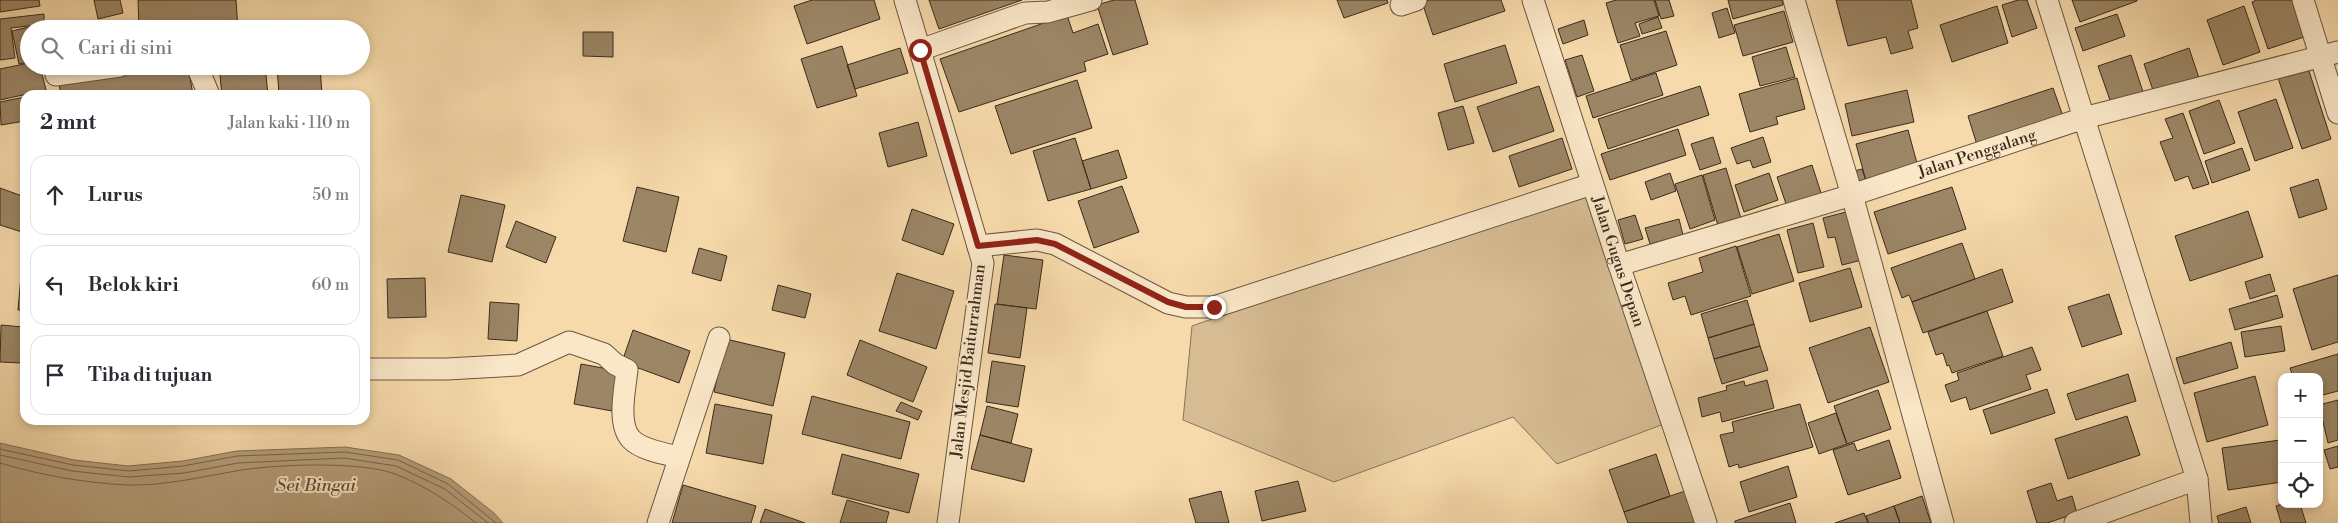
<!DOCTYPE html>
<html lang="id">
<head>
<meta charset="utf-8">
<style>
  :root { --surface:#fff; --page:#f7f7f7; --text:#2b2b33; --muted:#7c7c81; --line:#e1e1e2 }
  body { margin:0; font-family:"Libre Bodoni",serif; background:var(--page); color:var(--text) }
  .controls { position:absolute; right:15px; bottom:15px; display:grid; overflow:hidden; border-radius:10px; box-shadow:0 2px 8px #0003 }
  .controls button { width:45px; height:45px; display:grid; place-items:center; padding:0; border:0; border-bottom:1px solid var(--line); background:var(--surface); color:var(--text); font:25px sans-serif }
  .stop { position:absolute; width:15px; height:15px; margin:-11px; border:4px solid #8f2418; border-radius:50%; background:#fff }
  .stop.end { background:#8f2418; border-color:#fff; box-shadow:0 1px 5px #0008 }
  .list { margin:0; padding:0; list-style:none }
  h2 { display:flex; justify-content:space-between; align-items:center; height:65px; margin:0; padding:0 20px; font-size:21px }
  h2 small { font-size:16px; font-weight:400; color:var(--muted) }
  .list li { display:grid; grid-template-columns:32px 1fr auto; gap:15px; align-items:center; box-sizing:border-box; height:80px; margin:0 10px 10px; padding:0 10px; border:1px solid var(--line); border-radius:15px }
  .list b { display:block; font-size:19px; white-space:nowrap }
  .list em { font-size:16px; font-style:normal; color:var(--muted) }
  .icon { flex:none; width:28px; height:28px; fill:none; stroke:currentColor; stroke-width:2; stroke-linecap:round; stroke-linejoin:round }
  .map { position:relative; flex:none; width:2338px; height:523px; overflow:hidden }
  .search { position:absolute; background:var(--surface); box-shadow:0 2px 8px #0003; left:20px; top:20px; width:350px; height:55px; display:flex; align-items:center; gap:12px; box-sizing:border-box; padding:0 18px; border-radius:28px; color:var(--muted); font-size:19px }
  .panel { position:absolute; background:var(--surface); box-shadow:0 2px 8px #0003; left:20px; top:90px; width:350px; height:335px; border-radius:15px }
  .map>svg:first-child { display:block }
  .green { fill:#d7bc93; stroke:#887458 }
  .water { fill:#b69e7a; stroke:#847054 }
  .lines { fill:none; stroke-linecap:round; stroke-linejoin:round }
  .shore { stroke:#78644b; stroke-width:1 }
  .building { fill:#9c8666; stroke:#392b1c }
  .street-casing { stroke:#685740; stroke-width:23 }
  .street { stroke:#fae7c8; stroke-width:21 }
  .route { stroke:#8f2418; stroke-width:6 }
  .labels { text-anchor:middle; dominant-baseline:central; stroke-width:4; stroke-linejoin:round; paint-order:stroke }
  .street-label { font-size:16px; fill:#392b1c; stroke:#fae7c8 }
  .water-label { font-size:18px; font-style:italic; fill:#5e4e38; stroke:#fae7c8 }
</style>
</head>
<body>
<div class="map">
<svg width="2338" height="523" viewBox="0 0 2338 523">
  <rect width="100%" height="100%" fill="#f7daab"/>
  <filter id="stains"><feTurbulence type="fractalNoise" baseFrequency=".004" numOctaves="4"/><feColorMatrix values="0 0 0 0 .2 0 0 0 0 .09 0 0 0 0 .02 0 0 0 .5 -.17"/></filter>
  <radialGradient id="worn" r=".72"><stop offset=".6" stop-color="#630" stop-opacity="0"/><stop offset="1" stop-color="#630" stop-opacity=".3"/></radialGradient>
  <path class="green" d="M1585 188 1664 424 1557 464 1513 417 1334 482 1183 420 1192 326Z"/>
  <path class="water" d="M0 443 74 460 128 466 183 461 237 451 345 447 399 455 451 479 494 513 503 523H0Z"/>
  <g class="lines">
    <path class="shore" d="M0 449 73 465 129 471 183 466 237 456 345 452 398 460 448 484 496 523
      M0 455 72 471 129 477 184 473 238 463 344 458 396 466 445 489 488 523
      M0 463C40 475 85 483 127 485 164 486 201 477 236 471 274 464 361 461 395 474 426 486 451 503 476 523"/>
  </g>
  <path class="building" d="M0 0H39L40 6 0 12Z
    M94 0H120L123 13 98 19Z
    M138 0H236L238 29H139Z
    M812 0H874L880 19 807 44 794 6Z
    M929 0H1022L939 29Z
    M1114 0H1135L1148 44 1113 55 1097 5Z
    M1337 0H1387L1388 3 1344 18Z
    M1430 0H1501L1505 11 1433 35 1422 2Z
    M1616 0H1654L1659 16 1635 23 1640 36 1618 43 1606 3Z
    M1655 0H1669L1674 16 1661 19Z
    M1728 0H1782L1783 5 1733 19Z
    M1836 0H1911L1918 28 1908 31 1913 48 1891 54 1886 37 1848 46Z
    M2018 0H2027L2037 28 2012 37 2002 5Z
    M2072 0H2137V1L2080 22Z
    M2257 0H2292L2304 37 2268 49 2252 2Z
    M1997 6 2008 43 1952 62 1940 25Z
    M2244 6 2260 52 2223 65 2207 20Z
    M1727 8 1735 33 1719 38 1712 13Z
    M1784 11 1793 42 1743 56 1734 25Z
    M44 14V24L11 28 15 58 0 60V19Z
    M2117 14 2125 36 2083 51 2075 28Z
    M1067 15 1073 33 1098 24 1108 54 1084 62 1086 71 959 112 940 59Z
    M1658 17 1662 28 1642 34 1639 24Z
    M1584 20 1588 35 1563 44 1558 29Z
    M41 24 42 29H29V62L19 64 12 31Z
    M1666 31 1677 65 1631 80 1620 45Z
    M583 32H613V57L583 56Z
    M1505 45 1517 83 1455 102 1444 64Z
    M842 46 857 96 817 108 801 59Z
    M1786 47 1795 77 1760 86 1752 57Z
    M900 48 908 73 855 89 847 65Z
    M2189 48 2200 81 2155 96 2144 64Z
    M1582 55 1594 91 1577 97 1565 60Z
    M2131 55 2143 92 2111 103 2098 66Z
    M29 63V66H40L46 90 0 100V69Z
    M152 66H188L193 95H61L59 84Z
    M219 66H265L268 95H222Z
    M277 66H320L322 95H279Z
    M2308 68 2331 139 2302 149 2278 78Z
    M1656 73 1663 95 1593 118 1586 96Z
    M1797 78 1805 109 1776 117 1778 124 1750 132 1739 94Z
    M1077 80 1092 128 1011 154 995 106Z
    M1539 86 1554 131 1493 152 1477 107Z
    M1700 86 1709 115 1608 149 1598 119Z
    M2053 88 2064 119 1978 148 1968 116Z
    M1907 90 1914 122 1852 136 1845 104Z
    M25 97V121L1 125 0 102Z
    M2276 99 2293 148 2255 161 2238 112Z
    M2219 100 2235 143 2204 154 2189 111Z
    M1463 106 1474 143 1448 150 1438 113Z
    M2183 113 2209 184 2193 189 2188 176 2175 181 2160 142 2173 138 2165 119Z
    M918 122 927 156 888 167 879 133Z
    M1678 129 1686 155 1610 180 1601 154Z
    M1908 130 1918 167 1866 181 1856 144Z
    M1713 137 1721 163 1700 170 1691 144Z
    M1763 137 1771 162 1753 168 1750 160 1737 164 1731 148Z
    M1075 138 1091 189 1048 201 1033 151Z
    M1562 138 1572 169 1519 187 1509 156Z
    M2242 148 2250 170 2212 183 2205 161Z
    M1118 150 1127 178 1091 189 1082 161Z
    M1812 165 1822 196 1787 207 1777 177Z
    M1726 168 1742 222 1719 229 1703 175Z
    M1862 169 1866 181 1853 184 1850 172Z
    M1670 173 1676 191 1651 200 1645 182Z
    M1769 173 1778 200 1744 212 1735 185Z
    M1702 175 1715 220 1690 229 1675 184Z
    M2318 179 2327 209 2299 218 2290 188Z
    M1122 186 1139 232 1094 248 1078 201Z
    M637 187 679 197 666 252 623 241Z
    M1952 187 1966 229 1888 254 1874 212Z
    M0 188 25 197V233L0 225Z
    M461 195 505 205 492 262 448 252Z
    M912 209 954 224 943 255 902 240Z
    M1850 211 1862 260 1842 265 1835 237 1828 238 1823 218Z
    M2248 211 2263 257 2190 281 2175 236Z
    M1635 215 1643 239 1625 244 1618 220Z
    M1679 219 1683 235 1650 244 1645 228Z
    M516 221 556 237 546 263 506 247Z
    M1813 223 1824 267 1798 273 1787 230Z
    M1779 234 1794 281 1752 294 1737 247Z
    M1962 243 1975 279 1912 302 1909 295 1902 298 1891 268Z
    M1736 246 1751 296 1691 315 1685 296 1673 300 1668 283 1703 272 1699 258Z
    M699 248 727 256 721 281 692 273Z
    M1004 255 1043 260 1036 309 997 304Z
    M22 265H25V310H18Z
    M1850 268 1862 307 1810 322 1799 283Z
    M2002 269 2013 302 1923 333 1912 302Z
    M897 273 954 291 936 349 879 331Z
    M2270 274 2275 291 2250 299 2245 282Z
    M2338 275V342L2312 350 2293 289Z
    M425 278 426 317 388 318 387 279Z
    M778 285 811 294 805 318 772 310Z
    M2109 294 2122 334 2082 347 2068 307Z
    M2277 295 2283 317 2235 330 2229 309Z
    M1747 300 1754 324 1708 338 1701 314Z
    M490 302 519 304 517 341 488 339Z
    M995 304 1027 308 1020 358 988 353Z
    M1987 311 2003 356 1952 373 1949 365 1947 366 1943 353 1936 355 1928 332Z
    M1754 324 1760 346 1714 359 1708 338Z
    M1 325 23 327 21 363 0 362Z
    M2281 326 2285 351 2245 357 2241 332Z
    M1870 327 1889 382 1828 403 1809 348Z
    M633 330 690 351 679 383 622 362Z
    M726 339 785 353 773 406 714 392Z
    M860 340 927 367 913 402 847 375Z
    M2231 342 2238 368 2184 384 2176 358Z
    M1760 346 1768 370 1722 384 1714 359Z
    M2032 347 2041 370 2026 375 2031 389 1970 410 1966 397 1951 402 1945 385 1959 380 1957 373Z
    M2338 354V391L2319 396V377H2293L2290 368Z
    M992 361 1025 366 1018 407 986 402Z
    M581 364 619 371 612 411 574 404Z
    M2128 374 2136 401 2076 420 2067 394Z
    M2255 376 2268 425 2207 442 2194 393Z
    M1767 380 1774 408 1722 422 1720 412 1702 417 1698 398 1727 390 1726 386 1744 381 1745 386Z
    M2047 389 2055 413 1991 434 1983 410Z
    M1878 390 1891 429 1847 444 1834 406Z
    M812 396 910 422 901 459 802 434Z
    M2338 400V440L2328 443 2319 405Z
    M901 402 922 411 918 420 896 411Z
    M715 404 772 415 763 464 706 453Z
    M1800 404 1813 447 1739 468 1738 464 1729 467 1720 435 1734 432 1732 422Z
    M987 406 1018 414 1011 443 980 435Z
    M1836 413 1847 444 1819 454 1808 423Z
    M2127 416 2140 455 2068 479 2055 439Z
    M249 420H305V422L249 423Z
    M980 435 1032 449 1024 482 971 469Z
    M1889 440 1901 478 1848 495 1833 450 1854 443 1857 451Z
    M2280 440 2282 482 2228 490 2222 448Z
    M2338 446V467L2330 469 2324 450Z
    M842 454 919 474 909 513 832 494Z
    M1656 454 1670 496 1624 512 1609 470Z
    M1788 466 1797 497 1749 512 1740 482Z
    M1298 481 1306 511 1262 521 1255 491Z
    M2051 483 2057 501 2072 496 2077 513 2047 523H2037L2027 491Z
    M683 485 756 506 751 523H672Z
    M1221 491 1229 523H1196L1189 499Z
    M1685 491 1696 523H1628L1624 512Z
    M1922 496 1931 523H1900L1894 506Z
    M847 500 889 512 886 523H840Z
    M1790 503 1796 523H1735V521Z
    M2282 504H2300L2306 523H2281L2276 506Z
    M1894 506 1900 523H1869L1866 516Z
    M2246 507 2251 523H2219L2217 516Z
    M765 509 805 523H760Z
    M1864 513 1868 523H1835Z"/>
  <g class="lines">
    <defs>
      <g id="street">
        <path d="M905 0 983 263 948 523"/>
        <path id="s1" d="M1533 0 1619 265 1706 523"/>
        <path d="M1794 0 1852 195 1943 523"/>
        <path d="M2047 0 2197 479 2201 523"/>
        <path d="M2303 0 2338 113"/>
        <path d="M1401 5 1416 0"/>
        <path d="M920 50 1025 13 1048 12 1091 0"/>
        <path d="M197 66 209 95"/>
        <path d="M56 75 120 66"/>
        <path d="M978 246 1037 240 1055 244 1168 303 1186 307H1214L1592 184"/>
        <path id="s2" d="M1619 265 1852 195 2084 118 2338 52"/>
        <path d="M365 369H447L518 365 569 342 604 354 615 364 627 370C625 389 617 424 631 439 641 450 666 454 679 457"/>
        <path d="M658 523 719 338"/>
        <path d="M2075 523 2197 479"/>
      </g>
    </defs>
    <use href="#street" class="street-casing"/>
    <use href="#street" class="street"/>
  </g>
  <g class="lines">
    <path class="route" d="M920 50 978 246 1037 240 1055 244 1168 302 1186 307H1214"/>
  </g>
  <g class="labels">
    <g class="street-label">
      <text stroke="none"><textPath href="#s2" startOffset="375">Jalan Penggalang</textPath></text>
      <text stroke="none"><textPath href="#s1" startOffset="275">Jalan Gugus Depan</textPath></text>
      <text transform="translate(968 361) rotate(-83)">Jalan Mesjid Baiturrahman</text>
    </g>
    <g class="water-label">
      <text x="316" y="485">Sei Bingai</text>
    </g>
  </g>
  <rect width="100%" height="100%" filter="url(#stains)"/>
  <rect width="100%" height="100%" fill="url(#worn)"/>
</svg>
<div class="controls">
<button>+</button>
<button>−</button>
<button><svg class="icon" aria-label="locate" viewBox="0 0 24 24"><circle cx="12" cy="12" r="6"/><path d="M12 2v4M12 18v4M2 12h4M18 12h4"/></svg></button>
</div>
<div class="stop" style="left:920px;top:50px"></div>
<div class="stop end" style="left:1214px;top:307px"></div>
<div class="search"><svg class="icon" aria-label="search" viewBox="0 0 24 24"><circle cx="10" cy="10" r="6"/><path d="M15 15l6 6"/></svg>Cari di sini</div>
<section class="panel">
<h2>2 mnt<small>Jalan kaki · 110 m</small></h2>
<ul class="list">
<li><svg class="icon" aria-label="ahead" viewBox="0 0 24 24"><path d="M12 20V5M6 11l6-6 6 6"/></svg><div><b>Lurus</b></div><em>50 m</em></li>
<li><svg class="icon" aria-label="left" viewBox="0 0 24 24"><path d="M17 20v-9H6M10 6l-5 5 5 5"/></svg><div><b>Belok kiri</b></div><em>60 m</em></li>
<li><svg class="icon" aria-label="arrive" viewBox="0 0 24 24"><path d="M6 21V4h12l-3 4 3 4H6"/></svg><div><b>Tiba di tujuan</b></div></li>
</ul>
</section>
</div>
</body>
</html>
